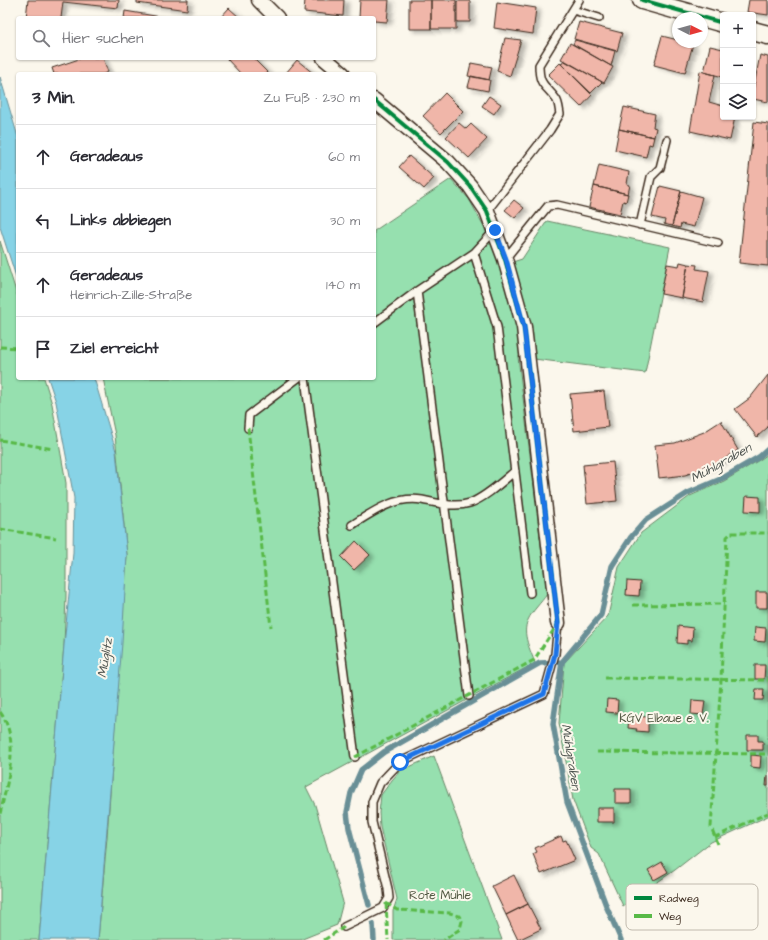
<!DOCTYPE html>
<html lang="de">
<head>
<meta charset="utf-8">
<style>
  :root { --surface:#fff; --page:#f2f2f3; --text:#2b2b33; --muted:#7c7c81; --line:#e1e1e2 }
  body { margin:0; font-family:"Architects Daughter",sans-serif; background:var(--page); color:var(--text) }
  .controls { position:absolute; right:12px; top:12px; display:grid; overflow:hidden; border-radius:4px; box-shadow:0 1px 3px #0004 }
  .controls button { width:36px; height:36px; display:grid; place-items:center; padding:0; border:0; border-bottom:1px solid var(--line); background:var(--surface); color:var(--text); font:20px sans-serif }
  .compass { position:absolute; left:672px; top:12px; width:36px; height:36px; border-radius:50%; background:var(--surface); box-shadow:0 1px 3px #0004; rotate:96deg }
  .stop { position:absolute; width:12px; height:12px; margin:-9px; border:3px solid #1a73e8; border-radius:50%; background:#fff }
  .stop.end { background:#1a73e8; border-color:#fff; box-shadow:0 1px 4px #0008 }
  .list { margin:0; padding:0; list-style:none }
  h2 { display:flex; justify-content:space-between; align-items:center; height:52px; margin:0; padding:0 16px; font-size:17px }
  h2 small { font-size:13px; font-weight:400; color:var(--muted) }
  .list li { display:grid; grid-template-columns:26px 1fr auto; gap:12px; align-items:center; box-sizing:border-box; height:64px; padding:0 16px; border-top:1px solid var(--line) }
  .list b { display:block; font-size:15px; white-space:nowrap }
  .list p { margin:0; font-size:13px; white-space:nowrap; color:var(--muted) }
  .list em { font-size:13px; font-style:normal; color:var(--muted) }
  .icon { flex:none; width:22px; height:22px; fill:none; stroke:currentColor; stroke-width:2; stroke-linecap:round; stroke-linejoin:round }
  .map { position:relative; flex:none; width:768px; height:940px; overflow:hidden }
  .search { position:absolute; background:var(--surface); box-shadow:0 1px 3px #0004; left:16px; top:16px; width:360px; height:44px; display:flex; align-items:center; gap:10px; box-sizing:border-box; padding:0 14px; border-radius:4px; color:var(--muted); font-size:15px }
  .panel { position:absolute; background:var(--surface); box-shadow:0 1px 3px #0004; left:16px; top:72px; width:360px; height:308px; border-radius:4px }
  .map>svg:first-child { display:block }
  .green { fill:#96e0af; stroke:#688566 }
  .water { fill:#87d3e6; stroke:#698f96 }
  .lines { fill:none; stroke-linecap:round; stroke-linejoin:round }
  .stream { stroke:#698f96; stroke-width:5.5 }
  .building { fill:#f0b6a9; stroke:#3b2a1e; filter:url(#shadow) }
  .service-casing { stroke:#3b2a1e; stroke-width:10 }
  .minor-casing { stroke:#3b2a1e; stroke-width:17 }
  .tertiary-casing { stroke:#3b2a1e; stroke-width:21 }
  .service { stroke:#fbf7ec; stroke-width:7 }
  .minor { stroke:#fbf7ec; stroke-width:14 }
  .tertiary { stroke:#fbf7ec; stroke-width:18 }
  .quiet { stroke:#58b947; stroke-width:3; stroke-dasharray:6 3; stroke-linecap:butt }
  .cycleway-casing { stroke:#fbf7ec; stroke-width:6 }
  .cycleway { stroke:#00873e; stroke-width:4 }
  .route { stroke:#1a73e8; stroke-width:5 }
  .labels { text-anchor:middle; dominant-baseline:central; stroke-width:4; stroke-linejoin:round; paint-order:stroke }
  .park-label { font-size:12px; fill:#525842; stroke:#fbf7ec }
  .water-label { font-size:13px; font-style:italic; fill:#4e5450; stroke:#fbf7ec }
  .key { fill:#fbf7ec; stroke:#c1baae; stroke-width:1 }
  .key-label { font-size:11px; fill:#3b2a1e }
</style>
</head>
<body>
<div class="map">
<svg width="768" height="940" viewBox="0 0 768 940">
  <defs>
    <filter id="shadow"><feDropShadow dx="4.5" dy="2.5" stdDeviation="2" flood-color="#0004"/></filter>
  </defs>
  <rect width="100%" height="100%" fill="#fbf7ec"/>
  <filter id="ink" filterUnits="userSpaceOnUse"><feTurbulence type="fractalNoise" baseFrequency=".025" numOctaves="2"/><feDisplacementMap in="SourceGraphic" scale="8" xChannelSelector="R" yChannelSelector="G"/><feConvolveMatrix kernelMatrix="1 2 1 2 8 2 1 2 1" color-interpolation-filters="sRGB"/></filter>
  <g filter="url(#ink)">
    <path class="green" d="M451 179 469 199 486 230 500 266 522 259 547 221 670 247 645 373 518 357 547 594C541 603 532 611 528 620 521 634 531 651 535 663L306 787 315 805 343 902 337 925 300 940H98L107 837 127 555 115 435 103 378H374V231Z
      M0 241 18 298V378H44L52 404 66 483V597L64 645 39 940H0Z
      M768 454V816L711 842 675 870 623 906 599 854 591 848 573 800 559 723 564 663 608 616 619 567 641 533 690 496 724 481 761 459Z
      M434 756 502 940H393V911L397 899 380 827 379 813 381 795 392 780 400 771Z"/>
    <path class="water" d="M0 77 18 137V283L0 227Z
      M48 378H94L116 451 127 555 122 643 98 940H39L64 645 73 553 74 498 56 402Z"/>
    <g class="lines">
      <path class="stream" d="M369 905 349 828 347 812 351 793 361 770 384 752 540 663 562 662
        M373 924 374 940
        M621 940 607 908 567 802 553 724 562 662 601 615 612 566 631 537 646 520 688 493 723 478 759 457 768 449"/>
    </g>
    <path class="building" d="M28 0H119L118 8 63 2 61 18H26Z
      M137 0H188L187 10 137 3Z
      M305 0H344L343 16 304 12Z
      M360 0H389L387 22 374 21V18H359Z
      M409 0H431V29H409Z
      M431 0H456V29H431Z
      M749 0H768V15L747 12Z
      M457 1H470V22H457Z
      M497 2 536 8 533 34 494 28Z
      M229 8 240 18H220Z
      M125 11 167 18H124Z
      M579 22 622 33 617 51 574 39Z
      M662 36 678 40V42L693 44 685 73 654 65Z
      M505 38 521 40 510 76 497 71Z
      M575 40 615 51 611 66 573 44Z
      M570 43 613 67 604 83 561 59Z
      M710 46 723 49V77L704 72Z
      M760 55 768 57V102L753 99V91Z
      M82 58H103L108 72 103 74H54L52 68Z
      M226 58H253L269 74H241Z
      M297 60 314 74H285Z
      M564 60 602 82 591 93 561 64Z
      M471 63 492 67 489 80 468 76Z
      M560 63 592 95 581 107 548 75Z
      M700 71 715 75 709 102 723 106V117H735L730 140 690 131Z
      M471 76 490 80 488 91 468 87Z
      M445 93 463 111 441 133 423 116Z
      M489 96 501 104 494 114 482 106Z
      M624 107 655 114 653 127 656 128 654 137 619 129Z
      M754 122 768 124V266L739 263Z
      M459 123 466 129 471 124 487 139 469 158 446 137Z
      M619 129 654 137 652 145 649 144 646 157 615 150Z
      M409 156 434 178 424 189 399 167Z
      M599 165 629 172 627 184 630 185 628 194 594 186Z
      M594 186 628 194 626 202 623 201 620 214 589 207Z
      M660 186 681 191 672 226 664 224 665 220 652 217Z
      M681 191 702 197 694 227 681 224 680 228 672 226Z
      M514 200 524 208 515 218 505 210Z
      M680 262 688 264 682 298 661 294 667 264 679 266Z
      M688 264 697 265 696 269 709 271 703 302 682 298Z
      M768 375V427L757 437 735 409 750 398Z
      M604 391 608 427 574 431 570 394Z
      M721 421 738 450 717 464 685 475 659 478 655 445 675 443 704 432Z
      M613 462 617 501 587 504 583 465Z
      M746 496 760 497V512L745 511Z
      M356 541 370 555 354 570 341 557Z
      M627 581 640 582 639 596 626 595Z
      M756 592H767V608H756Z
      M678 626 693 628 692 641 687 640V644L677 643Z
      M755 627 766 628 765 642 754 641Z
      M755 665H765L764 679H755Z
      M756 689H764L763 700H755Z
      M607 699 618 700 617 713 606 712Z
      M692 700 705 701 703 715 691 714Z
      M629 716 648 717V732L636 731 637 729 628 728Z
      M747 735H758V741H763V750H747Z
      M751 755 761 756 760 768 751 767Z
      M767 775H768V786H766Z
      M615 789H631V803H615Z
      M597 808H614V822H597Z
      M561 836 563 841 566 840 575 860 541 874 533 854 537 852 535 848Z
      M662 862 668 872 654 880 648 870Z
      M514 875 528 904 506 915 492 886Z
      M528 904 541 929 518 940 506 915Z"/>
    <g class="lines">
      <defs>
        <path id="service" d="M573 10 599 18
          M487 211 550 130 560 114C559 110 559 103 556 99 545 84 539 86 539 65L579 0
          M640 225 651 177 660 168 667 140
          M474 253 497 327 530 593
          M505 259 548 206 557 205 718 243
          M417 291 469 696
          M374 323 417 291 474 253 495 230
          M305 378 355 757
          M248 428 249 415 298 378
          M352 525C374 511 395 496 422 500 438 503 454 508 470 503 485 498 503 481 515 471
          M344 927 383 908 389 898 388 889 372 822V802L380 783 400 762 544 694 555 654 558 623"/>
        <path id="minor" d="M259 0 277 18
          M324 58 343 74
          M374 100 448 162 470 186 487 211 505 259 524 327 558 623"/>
        <path id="tertiary" d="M642 0 723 23
          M753 31 768 35"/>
      </defs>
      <use href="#service" class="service-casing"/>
      <use href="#minor" class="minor-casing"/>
      <use href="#tertiary" class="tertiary-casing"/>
      <use href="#service" class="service"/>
      <use href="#minor" class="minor"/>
      <use href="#tertiary" class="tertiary"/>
      <path class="quiet" d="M0 347 18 348
        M248 428 271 627
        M0 440 53 449
        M0 529 56 538
        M633 605 724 604
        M605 678 768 680
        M0 712C21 740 7 783 0 814
        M597 752 768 754
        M355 757 534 660 558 623
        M715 837 768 813
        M718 844 711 827 721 680 727 537 731 533H768
        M386 903 397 910 450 913 459 916 462 921 460 929 444 940
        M386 903 388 940
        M324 940 344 927"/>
      <defs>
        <path id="cycleway" d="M642 0 723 23
          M374 100 448 162 470 186 487 211 505 259 524 327 558 623"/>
      </defs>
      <use href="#cycleway" class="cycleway-casing"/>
      <use href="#cycleway" class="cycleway"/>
    </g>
  </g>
  <g class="lines" filter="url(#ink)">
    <path class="route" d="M400 762 544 694 555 654 558 623 524 327 506 259 495 230"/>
  </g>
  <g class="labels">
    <g class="park-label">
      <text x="664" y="718">KGV Elbaue e. V.</text>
      <text x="440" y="895">Rote Mühle</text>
    </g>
    <g class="water-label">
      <text transform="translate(721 463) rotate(-29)">Mühlgraben</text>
      <text transform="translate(105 658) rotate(-81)">Müglitz</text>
      <text transform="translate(571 757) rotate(81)">Mühlgraben</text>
    </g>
  </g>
  <rect x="626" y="884" width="132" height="46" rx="6" class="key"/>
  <rect x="634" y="896" width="18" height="4" fill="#00873e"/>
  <rect x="634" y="914" width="18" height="4" fill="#58b947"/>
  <g class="key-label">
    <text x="659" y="902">Radweg</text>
    <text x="659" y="920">Weg</text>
  </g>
</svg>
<div class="controls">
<button>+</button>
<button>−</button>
<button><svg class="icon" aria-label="layers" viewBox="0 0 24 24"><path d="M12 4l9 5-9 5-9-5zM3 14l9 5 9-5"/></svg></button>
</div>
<svg class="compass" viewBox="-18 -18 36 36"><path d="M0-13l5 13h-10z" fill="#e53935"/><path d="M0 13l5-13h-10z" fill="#7c7c81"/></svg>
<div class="stop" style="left:400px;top:762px"></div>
<div class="stop end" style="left:495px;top:230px"></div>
<div class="search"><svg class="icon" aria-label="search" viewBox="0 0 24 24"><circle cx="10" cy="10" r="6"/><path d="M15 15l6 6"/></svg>Hier suchen</div>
<section class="panel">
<h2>3 Min.<small>Zu Fuß · 230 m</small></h2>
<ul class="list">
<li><svg class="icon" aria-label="ahead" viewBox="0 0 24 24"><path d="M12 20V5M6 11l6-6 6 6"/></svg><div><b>Geradeaus</b></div><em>60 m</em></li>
<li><svg class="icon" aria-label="left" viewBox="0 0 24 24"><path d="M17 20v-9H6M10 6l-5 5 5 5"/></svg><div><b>Links abbiegen</b></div><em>30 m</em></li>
<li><svg class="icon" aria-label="ahead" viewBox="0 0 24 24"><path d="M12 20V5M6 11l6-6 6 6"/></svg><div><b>Geradeaus</b><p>Heinrich-Zille-Straße</p></div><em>140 m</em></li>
<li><svg class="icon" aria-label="arrive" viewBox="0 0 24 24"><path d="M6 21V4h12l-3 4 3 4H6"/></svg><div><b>Ziel erreicht</b></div></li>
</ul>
</section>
</div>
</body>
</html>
